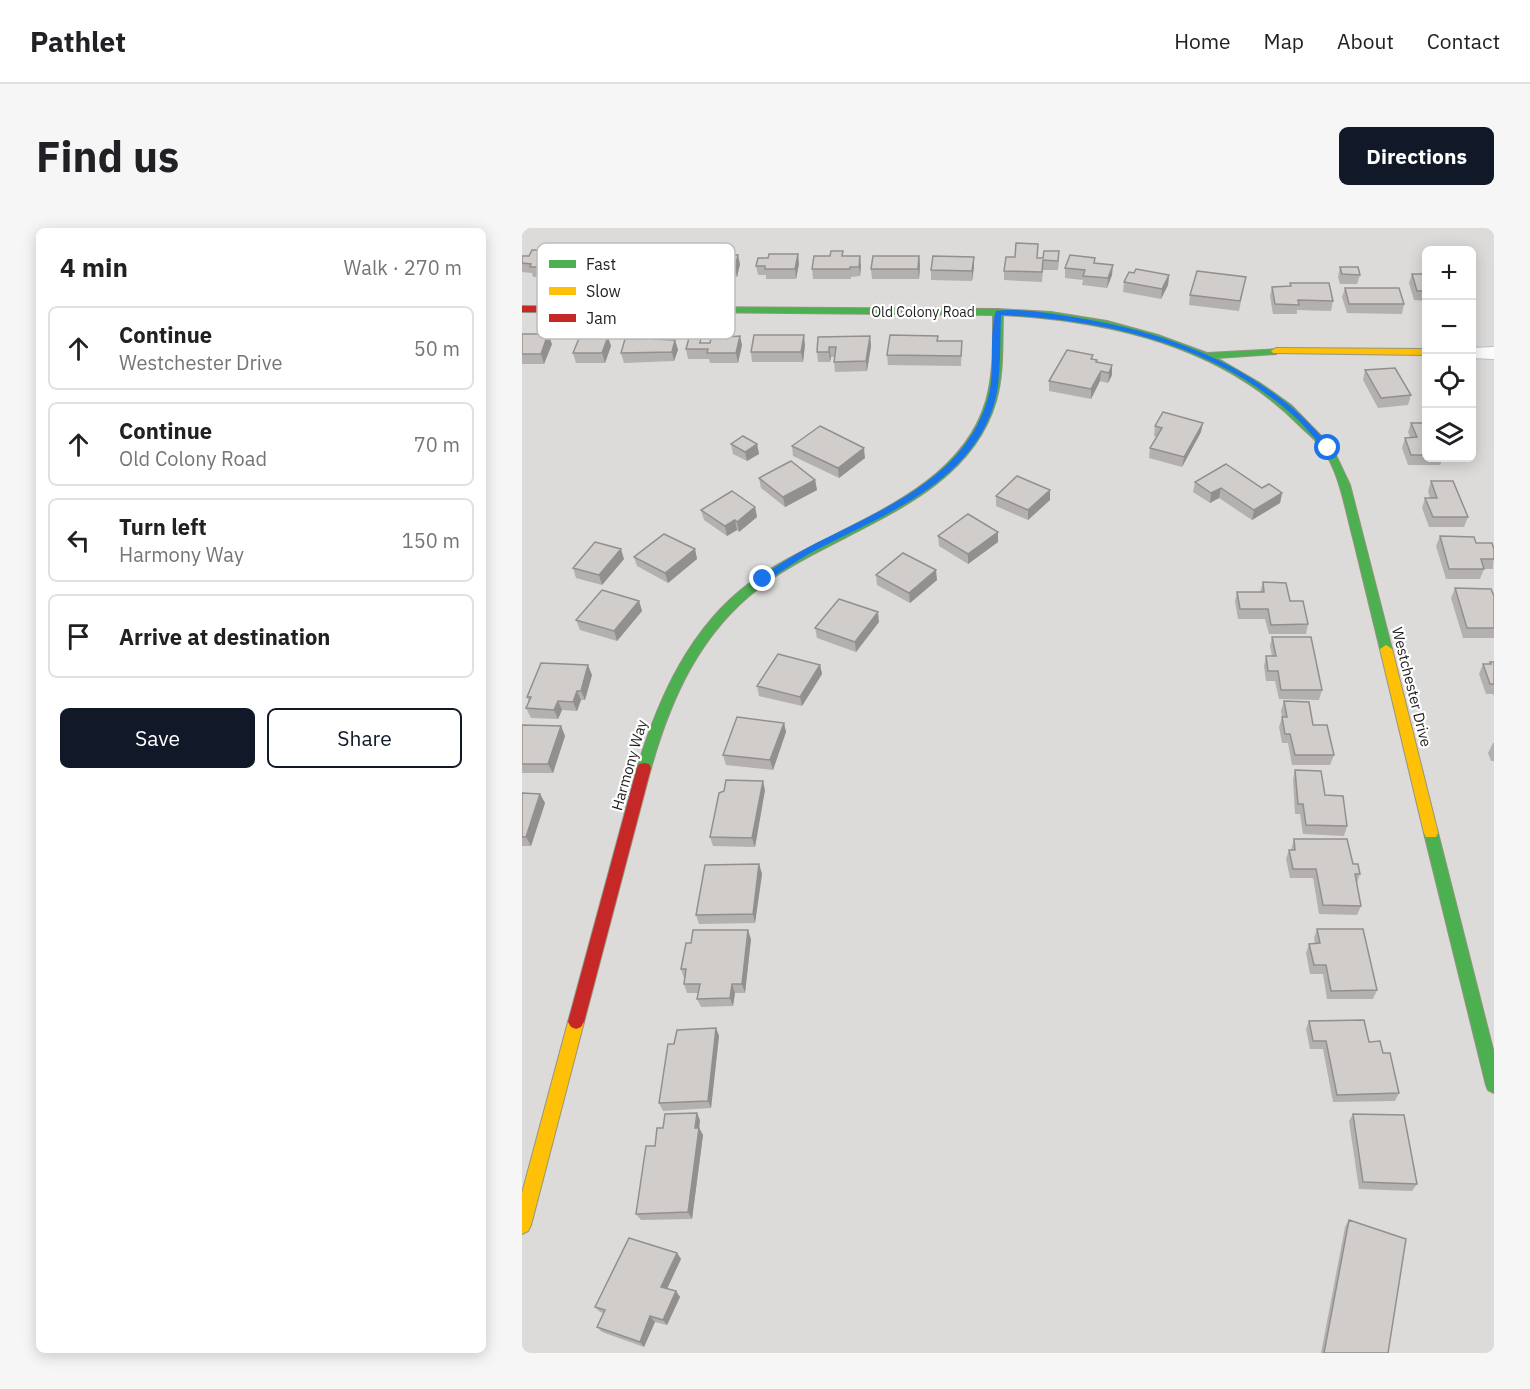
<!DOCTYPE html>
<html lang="en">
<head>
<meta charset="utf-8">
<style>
  :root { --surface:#fff; --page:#f6f6f6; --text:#202124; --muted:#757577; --line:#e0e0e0; --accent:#111827 }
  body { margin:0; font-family:"IBM Plex Sans",sans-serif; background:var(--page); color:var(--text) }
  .controls { position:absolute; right:18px; top:18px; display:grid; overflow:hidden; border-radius:9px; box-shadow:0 3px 15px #0003 }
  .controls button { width:54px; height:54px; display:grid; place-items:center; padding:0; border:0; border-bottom:2px solid var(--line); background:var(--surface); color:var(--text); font:30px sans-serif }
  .stop { position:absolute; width:18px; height:18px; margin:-14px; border:4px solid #1a73e8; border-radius:50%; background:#fff }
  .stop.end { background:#1a73e8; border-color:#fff; box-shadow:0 2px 6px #0008 }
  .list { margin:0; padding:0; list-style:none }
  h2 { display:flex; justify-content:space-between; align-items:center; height:78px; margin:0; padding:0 24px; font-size:26px }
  h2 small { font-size:20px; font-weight:400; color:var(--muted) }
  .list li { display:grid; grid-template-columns:39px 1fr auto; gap:18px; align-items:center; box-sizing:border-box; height:84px; margin:0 12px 12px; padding:0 12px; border:2px solid var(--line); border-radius:9px }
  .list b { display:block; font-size:22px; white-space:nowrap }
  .list p { margin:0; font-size:20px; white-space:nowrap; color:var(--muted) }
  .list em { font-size:20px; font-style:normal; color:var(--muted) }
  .actions { display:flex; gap:12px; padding:18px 24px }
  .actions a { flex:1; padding:14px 0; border:2px solid var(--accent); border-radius:9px; text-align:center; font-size:21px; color:var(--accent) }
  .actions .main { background:var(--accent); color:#fff }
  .icon { flex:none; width:33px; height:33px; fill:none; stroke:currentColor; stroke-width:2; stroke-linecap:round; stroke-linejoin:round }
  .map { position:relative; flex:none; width:972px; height:1125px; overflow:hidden; border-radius:9px }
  header { display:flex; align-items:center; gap:36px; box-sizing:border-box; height:84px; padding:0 30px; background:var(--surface); border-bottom:2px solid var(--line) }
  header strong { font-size:28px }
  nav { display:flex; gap:33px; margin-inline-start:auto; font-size:21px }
  .intro { display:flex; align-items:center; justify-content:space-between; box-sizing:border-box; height:144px; padding:0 36px }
  h1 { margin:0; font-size:42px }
  .button { padding:15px 27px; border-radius:9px; background:var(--accent); color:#fff; font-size:21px; font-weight:700 }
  main { display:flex; gap:36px; padding:0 36px }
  aside { flex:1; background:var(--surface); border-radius:9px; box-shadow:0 3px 15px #0003 }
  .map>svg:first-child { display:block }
  .residential { fill:#dcdbd9; fill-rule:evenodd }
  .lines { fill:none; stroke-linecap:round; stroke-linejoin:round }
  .street-casing { stroke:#c0c0be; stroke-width:2 }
  .fast-casing { stroke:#969481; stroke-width:2 }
  .slow-casing { stroke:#969481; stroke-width:2 }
  .jam-casing { stroke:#969481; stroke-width:2 }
  .street { fill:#fcfcfc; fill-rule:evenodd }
  .fast { fill:#4caf50; fill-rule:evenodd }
  .slow { fill:#ffc107; fill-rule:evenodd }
  .jam { fill:#c62828; fill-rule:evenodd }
  .wall { fill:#b3b0af }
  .shaded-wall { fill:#92908e }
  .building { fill:#d0cdcb; stroke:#92908e; stroke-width:1.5 }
  .route { fill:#1a73e8 }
  .labels { text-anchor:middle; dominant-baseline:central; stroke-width:4.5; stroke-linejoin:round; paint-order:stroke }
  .far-street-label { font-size:14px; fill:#1f1f1f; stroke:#fff }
  .street-label { font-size:15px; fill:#1f1f1f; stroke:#fff }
  .key { fill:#fff; stroke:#bcbcbc; stroke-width:1.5 }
  .key-label { font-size:16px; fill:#1f1f1f }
</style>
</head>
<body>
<header>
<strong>Pathlet</strong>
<nav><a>Home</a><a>Map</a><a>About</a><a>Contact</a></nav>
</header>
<div class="intro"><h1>Find us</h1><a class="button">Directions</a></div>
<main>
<aside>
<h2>4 min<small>Walk · 270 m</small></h2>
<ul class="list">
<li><svg class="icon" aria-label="ahead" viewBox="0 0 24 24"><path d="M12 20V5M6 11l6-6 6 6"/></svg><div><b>Continue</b><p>Westchester Drive</p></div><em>50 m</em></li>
<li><svg class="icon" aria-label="ahead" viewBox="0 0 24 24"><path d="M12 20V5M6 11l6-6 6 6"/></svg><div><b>Continue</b><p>Old Colony Road</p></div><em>70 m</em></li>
<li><svg class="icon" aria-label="left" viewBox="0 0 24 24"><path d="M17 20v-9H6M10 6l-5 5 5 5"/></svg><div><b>Turn left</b><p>Harmony Way</p></div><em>150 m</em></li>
<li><svg class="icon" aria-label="arrive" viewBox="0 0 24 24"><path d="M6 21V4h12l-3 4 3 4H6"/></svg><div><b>Arrive at destination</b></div></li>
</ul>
<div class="actions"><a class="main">Save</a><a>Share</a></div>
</aside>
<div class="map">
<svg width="972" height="1125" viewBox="0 0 972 1125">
  <rect width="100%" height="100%" fill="#edebe8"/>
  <path class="residential" d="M0 0H972V1125H0ZM904 22H950V230H904Z"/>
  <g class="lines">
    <defs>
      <path id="street" d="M972 119V131L950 130V120Z"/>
      <path id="fast" d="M159 79 476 81 529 84 585 93 636 107 685 125 757 121 759 123 754 126 695 130 738 155 769 177 810 219 828 257 870 421 864 425 858 421C849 384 840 347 831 310 823 281 818 245 800 220 794 212 785 205 777 197 699 118 588 93 481 87 480 116 482 145 474 173 444 277 313 301 237 360 178 405 149 470 129 540L127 544H117L115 540C137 469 168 399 229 354 304 299 435 272 464 173 472 145 471 115 471 87L156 84 154 82Z
        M909 599 914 601 916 605 972 825V865L966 862 964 857 902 605 904 601Z"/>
      <path id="slow" d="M754 120 904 121V127L751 125 749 123Z
        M864 417 870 421 916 605 914 609H904L902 605 858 421Z
        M54 787 59 789 62 794 9 997 6 1003 0 1006V965L46 794 49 789Z"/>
      <path id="jam" d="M0 78 159 79 164 82 159 85 0 84Z
        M122 535 127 536 129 540 62 794 59 799 54 801 49 799 46 794 115 540 117 536Z"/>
    </defs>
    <use href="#street" class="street-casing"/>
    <use href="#fast" class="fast-casing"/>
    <use href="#slow" class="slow-casing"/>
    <use href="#jam" class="jam-casing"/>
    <use href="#street" class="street"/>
    <use href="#fast" class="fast"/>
    <use href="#slow" class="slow"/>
    <use href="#jam" class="jam"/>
  </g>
  <path class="wall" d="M90 26 99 35 94 48 52 47 49 38Z
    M158 26 160 36 156 49H113L111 39Z
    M186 26 218 36 215 49 191 51V49L171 48 169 39Z
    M276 26 277 36 274 51H244V47H236L234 38 246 30Z
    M36 27 39 37 34 49H11L10 45 0 44V28Z
    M322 28 339 38 338 48 329 49V51H291L290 41Z
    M397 28 398 38 397 51H350L349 41Z
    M515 30 537 33 536 42H521L520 54 482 52V43Z
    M573 30V35L590 47 585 60 560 57 561 52 543 50V40Z
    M452 39 450 53 409 52V42Z
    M818 39 838 47 835 56H818L816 49Z
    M890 46H904V73L892 72 887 55Z
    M647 47 646 57 639 71 601 64 602 54Z
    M768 55 811 73 809 83 775 82V86H751L748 68 750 59 768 58Z
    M722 59 717 83 667 77 668 67Z
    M823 60 882 76 880 86 825 85 820 69Z
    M0 106 30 116 22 136H0Z
    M348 108 349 118 345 143 313 144 312 134 313 129H309L308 134H296L295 124 296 109Z
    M86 109 89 118 83 135H54L51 125Z
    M134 111 153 112 156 122 152 133 102 135 99 125Z
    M416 113H440L439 138 366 137 365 127Z
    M180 115 220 117 216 135H188L187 131H166L164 121Z
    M283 117 281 134H230L229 124Z
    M571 131 575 134 590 137V147L586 155 578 153 569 171 527 163V153Z
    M843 142 889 167 886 177 856 180 841 152Z
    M889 195H904V230H921L918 237H886L880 220 883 210 888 209 886 204Z
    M633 198 679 204 660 239 627 230 628 220 635 209 632 208Z
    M209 216H235L237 226 225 233 211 226Z
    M270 218 343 230 317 250 271 228Z
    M237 250 293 252 295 262 263 279 239 260Z
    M909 253 946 289 942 299H907L900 280 903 270H908L906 263Z
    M673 254 740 260 760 265 758 275 730 292 697 270 688 275 671 264Z
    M474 268 528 272 506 292 474 278Z
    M233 279 235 289 217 304 215 302 205 308 182 292 179 282Z
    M476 304V314L446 336 417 318 416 308Z
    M918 308 954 315 972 321 971 341H962L958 351H924L914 318Z
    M173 321 175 331 146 355 115 338 112 329Z
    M102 331 80 357 54 350 51 340Z
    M354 347 415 352 388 375 355 357Z
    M741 354 768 373 786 396 784 406H747L743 391H716L713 373 715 364H738Z
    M933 360 972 368V410H941L929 370Z
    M117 373 120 383 95 413 58 402 54 392Z
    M357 394 334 424 295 410 293 400Z
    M750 409 800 462 797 472 757 471 753 453H744L742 438 744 428H750L748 418Z
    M968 434H972V468L971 466H964L957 446 961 436H967Z
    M298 437 300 446 280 478 237 468 235 458Z
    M70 447 63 472H59L55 483 40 482 36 491 9 490 4 480 7 474 5 469Z
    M762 473 791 497 812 527 808 537H770L766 515H760L757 499 760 489 759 483Z
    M262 495 264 504 251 542 204 537 201 527Z
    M0 497 39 498 43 508 31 545H0Z
    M971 515H972V533H969L966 525Z
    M773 542 825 598 822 608 781 606 778 586H773L771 552Z
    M243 562 233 619 191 618 188 609 202 563Z
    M0 565 18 566 23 575 9 618H0Z
    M772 611 831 636 838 646 835 655 839 678 835 687 797 686 791 650H768L764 631 767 622H769Z
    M237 636 240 646 233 695 177 696 174 687Z
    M795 701 855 762 851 771H805L801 746H788L784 725 787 716H793L792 710Z
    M229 711 223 765H213L211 778 179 779 175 771 177 765H165L162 756V750L159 741Z
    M787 793 847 814 861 825 877 865 873 873 811 874 801 821H788L784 801Z
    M194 800 197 808 189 880 141 883 137 875 152 816Z
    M831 886 895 956 890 963 837 961 827 893Z
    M178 892 177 900 181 907 170 991 119 992 114 986 133 918 141 900Z
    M827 992 866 1125H799L823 999Z
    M155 1025 159 1031 145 1061 154 1063 158 1069 145 1097 133 1094 122 1119 80 1104 75 1099 81 1085 78 1084 73 1079Z"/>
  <path class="shaded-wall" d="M96 26 99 35 94 48 92 38Z
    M158 26 160 36 156 49 154 39Z
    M276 26 277 36 274 51 273 41Z
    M36 27 39 37 34 49 31 39Z
    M216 27 218 36 215 49 213 40Z
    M338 28 339 38 338 48 337 39Z
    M397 28 398 38 397 51 396 41Z
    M452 29V39L450 53V43Z
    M591 37 590 47 585 60 586 50Z
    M647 47 646 57 639 71 640 61Z
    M26 106 30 116 22 136 19 126Z
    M282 107 283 117 281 134 279 124Z
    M218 108 220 117 216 135 214 125Z
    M348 108 349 118 345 143 344 133Z
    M86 109 89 118 83 135 80 125Z
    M153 112 156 122 152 133 150 124Z
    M307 119 309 129 308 134 307 124Z
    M590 137V147L586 155 587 145Z
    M579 143 578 153 569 171V161Z
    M681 195 679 204 660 239 662 229Z
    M235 216 237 226 225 233 223 224Z
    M342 220 343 230 317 250 316 240Z
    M293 252 295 262 263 279 261 269Z
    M699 260 697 270 688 275 689 265Z
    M528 262V272L506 292V282Z
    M760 265 758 275 730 292 732 282Z
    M233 279 235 289 217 304 215 294Z
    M213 292 215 302 205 308 203 298Z
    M476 304V314L446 336V326Z
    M99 321 102 331 80 357 77 347Z
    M173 321 175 331 146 355 143 345Z
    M414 342 415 352 388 375 387 365Z
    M117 373 120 383 95 413 92 403Z
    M356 384 357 394 334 424 333 414Z
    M66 437 70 447 63 472 59 463Z
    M298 437 300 446 280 478 278 469Z
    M55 463 59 472 55 483 51 474Z
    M36 473 40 482 36 491 32 482Z
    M262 495 264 504 251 542 248 532Z
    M39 498 43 508 31 545 26 536Z
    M241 553 243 562 233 619 230 610Z
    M18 566 23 575 9 618 4 609Z
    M237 636 240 646 233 695 231 686Z
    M226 702 229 711 223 765 220 756Z
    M210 756 213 765 211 778 208 770Z
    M194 800 197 808 189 880 186 873Z
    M175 885 178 892 177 900 181 907 170 991 166 984Z
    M155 1025 159 1031 143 1065 139 1059Z
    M154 1063 158 1069 145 1097 141 1092Z
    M128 1088 133 1094 122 1119 118 1114Z"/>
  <path class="building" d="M494 15 516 16 515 30H521L522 23H537L536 33 521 32 520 44 482 43 484 29H493Z
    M175 20H185L183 26 216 27 213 40 189 42 190 40 169 39Z
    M10 22H27L24 27H36L31 39H8L9 36 0 35V28H7Z
    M309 23H321L320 28H338L337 39H328V41H290L292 28H308Z
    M247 26H276L273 41H243V38H234L236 30H246Z
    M548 27 573 30 572 35 591 37 586 50 561 48 563 42 543 40Z
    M351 28H397L396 41H349Z
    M411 28 452 29 450 43 409 42Z
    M818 39H836L838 47 820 46Z
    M614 41 647 47 640 61 602 54 607 44 612 45Z
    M675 43 724 49 718 73 668 67Z
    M890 46H904V63H895Z
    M768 55H807L811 73 776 72 777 77 753 76 750 59 769 58Z
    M823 60H877L882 76H827Z
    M0 106H26L19 126H0Z
    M125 107H133L132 111 153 112 150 124 99 125 103 111H124Z
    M232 107H282L279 124H229Z
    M368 107 416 108 415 113H440L439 128 365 127Z
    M58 108 86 109 80 125H51Z
    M218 108 214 125H185L186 121H164L167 110H179L178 115H188L189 110Z
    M348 108 344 133 312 134 314 119H307V124H295L296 109Z
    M545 122 571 127 569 131 575 132 574 134 590 137 587 145 579 143 569 161 527 153Z
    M873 140 889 167 859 170 843 142Z
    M641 184 681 195 662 229 628 220 640 200 633 198Z
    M889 195H904V227H889L883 210 895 209Z
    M298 198 342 220 316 240 270 218Z
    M221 208 235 216 223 224 209 216Z
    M269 233 293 252 261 269 237 250Z
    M704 236 740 260 747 256 760 265 732 282 699 260 689 265 673 254Z
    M495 248 528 262 506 282 474 268Z
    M909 253H931L946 289H911L903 270H915Z
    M210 263 233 279 215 294 213 292 203 298 179 282Z
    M446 286 476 304 446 326 416 308Z
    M142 306 173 321 143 345 112 329Z
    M918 308 952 309 954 315H970L972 321V331H959L962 341H927Z
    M73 314 99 321 77 347 51 340Z
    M381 325 414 342 387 365 354 347Z
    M741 354 764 355 768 373H781L786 396 749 397 746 381H718L715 364H742Z
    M933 360 969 361 972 368V400H945Z
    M80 362 117 373 92 403 54 392Z
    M317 371 356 384 333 414 293 400Z
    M750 409H789L800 462H759L756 443H746L744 428H754Z
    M256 426 298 437 278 469 235 458Z
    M968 434H972V456H968L961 436H969Z
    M19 435 66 437 59 463H55L51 474 36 473 32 482 4 480 9 469H5Z
    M762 473 787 474 791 497H805L812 527H773L768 506H763L760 489H765Z
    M215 489 262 495 248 532 201 527Z
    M0 497 39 498 26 536H0Z
    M773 542 799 543 803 567 821 568 825 598 784 597 781 576H776Z
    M204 552 241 553 230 610 188 609 197 565 202 563Z
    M0 565 18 566 4 609H0Z
    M772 611H825L831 636H836L838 646H833L839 678 801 677 794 641H771L767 622H773Z
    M237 636 231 686 174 687 183 637Z
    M795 701H841L855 762 809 763 804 737H792L787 716 798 715Z
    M171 702H226L220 756H210L208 770 175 771 178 756H162L164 741H159L164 715H169Z
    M842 792 847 814 858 813 861 825H868L877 865 815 867 804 813H791L787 793Z
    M194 800 186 873 137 875 146 816H152L155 802Z
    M175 885 173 900H177L166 984 114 986 124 918H133L135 900H141L143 886Z
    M831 886 882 887 895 956 841 954Z
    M827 992 884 1011 866 1125H802Z
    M107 1010 155 1025 139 1059 154 1063 141 1092 128 1088 118 1114 75 1099 83 1082 73 1079Z"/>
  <path class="route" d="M474 83C498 80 526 85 551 89 648 104 746 141 809 220L803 222C793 211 783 198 772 188 692 116 583 92 479 87 478 111 479 147 474 169 453 255 360 287 290 324 274 333 259 344 244 353H238V349C253 340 268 329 285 320 353 284 443 253 466 170 474 142 466 110 474 83Z"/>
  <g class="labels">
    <g class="far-street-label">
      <text x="401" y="84">Old Colony Road</text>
    </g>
    <g class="street-label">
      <text transform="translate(890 459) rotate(76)">Westchester Drive</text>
      <text transform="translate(107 537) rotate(-74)">Harmony Way</text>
    </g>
  </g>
  <rect x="15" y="15" width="198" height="96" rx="9" class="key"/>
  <rect x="27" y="32" width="27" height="8" fill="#4caf50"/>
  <rect x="27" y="59" width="27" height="8" fill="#ffc107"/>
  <rect x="27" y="86" width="27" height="8" fill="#c62828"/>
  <g class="key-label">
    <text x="64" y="42">Fast</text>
    <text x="64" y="69">Slow</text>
    <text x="64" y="96">Jam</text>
  </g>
</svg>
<div class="controls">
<button>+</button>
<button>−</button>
<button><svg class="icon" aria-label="locate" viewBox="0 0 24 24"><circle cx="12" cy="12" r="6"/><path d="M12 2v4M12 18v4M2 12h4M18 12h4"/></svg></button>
<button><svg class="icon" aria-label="layers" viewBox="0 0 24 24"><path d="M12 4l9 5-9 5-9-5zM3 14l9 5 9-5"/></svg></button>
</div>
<div class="stop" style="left:806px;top:220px"></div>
<div class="stop end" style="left:241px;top:351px"></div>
</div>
</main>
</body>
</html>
